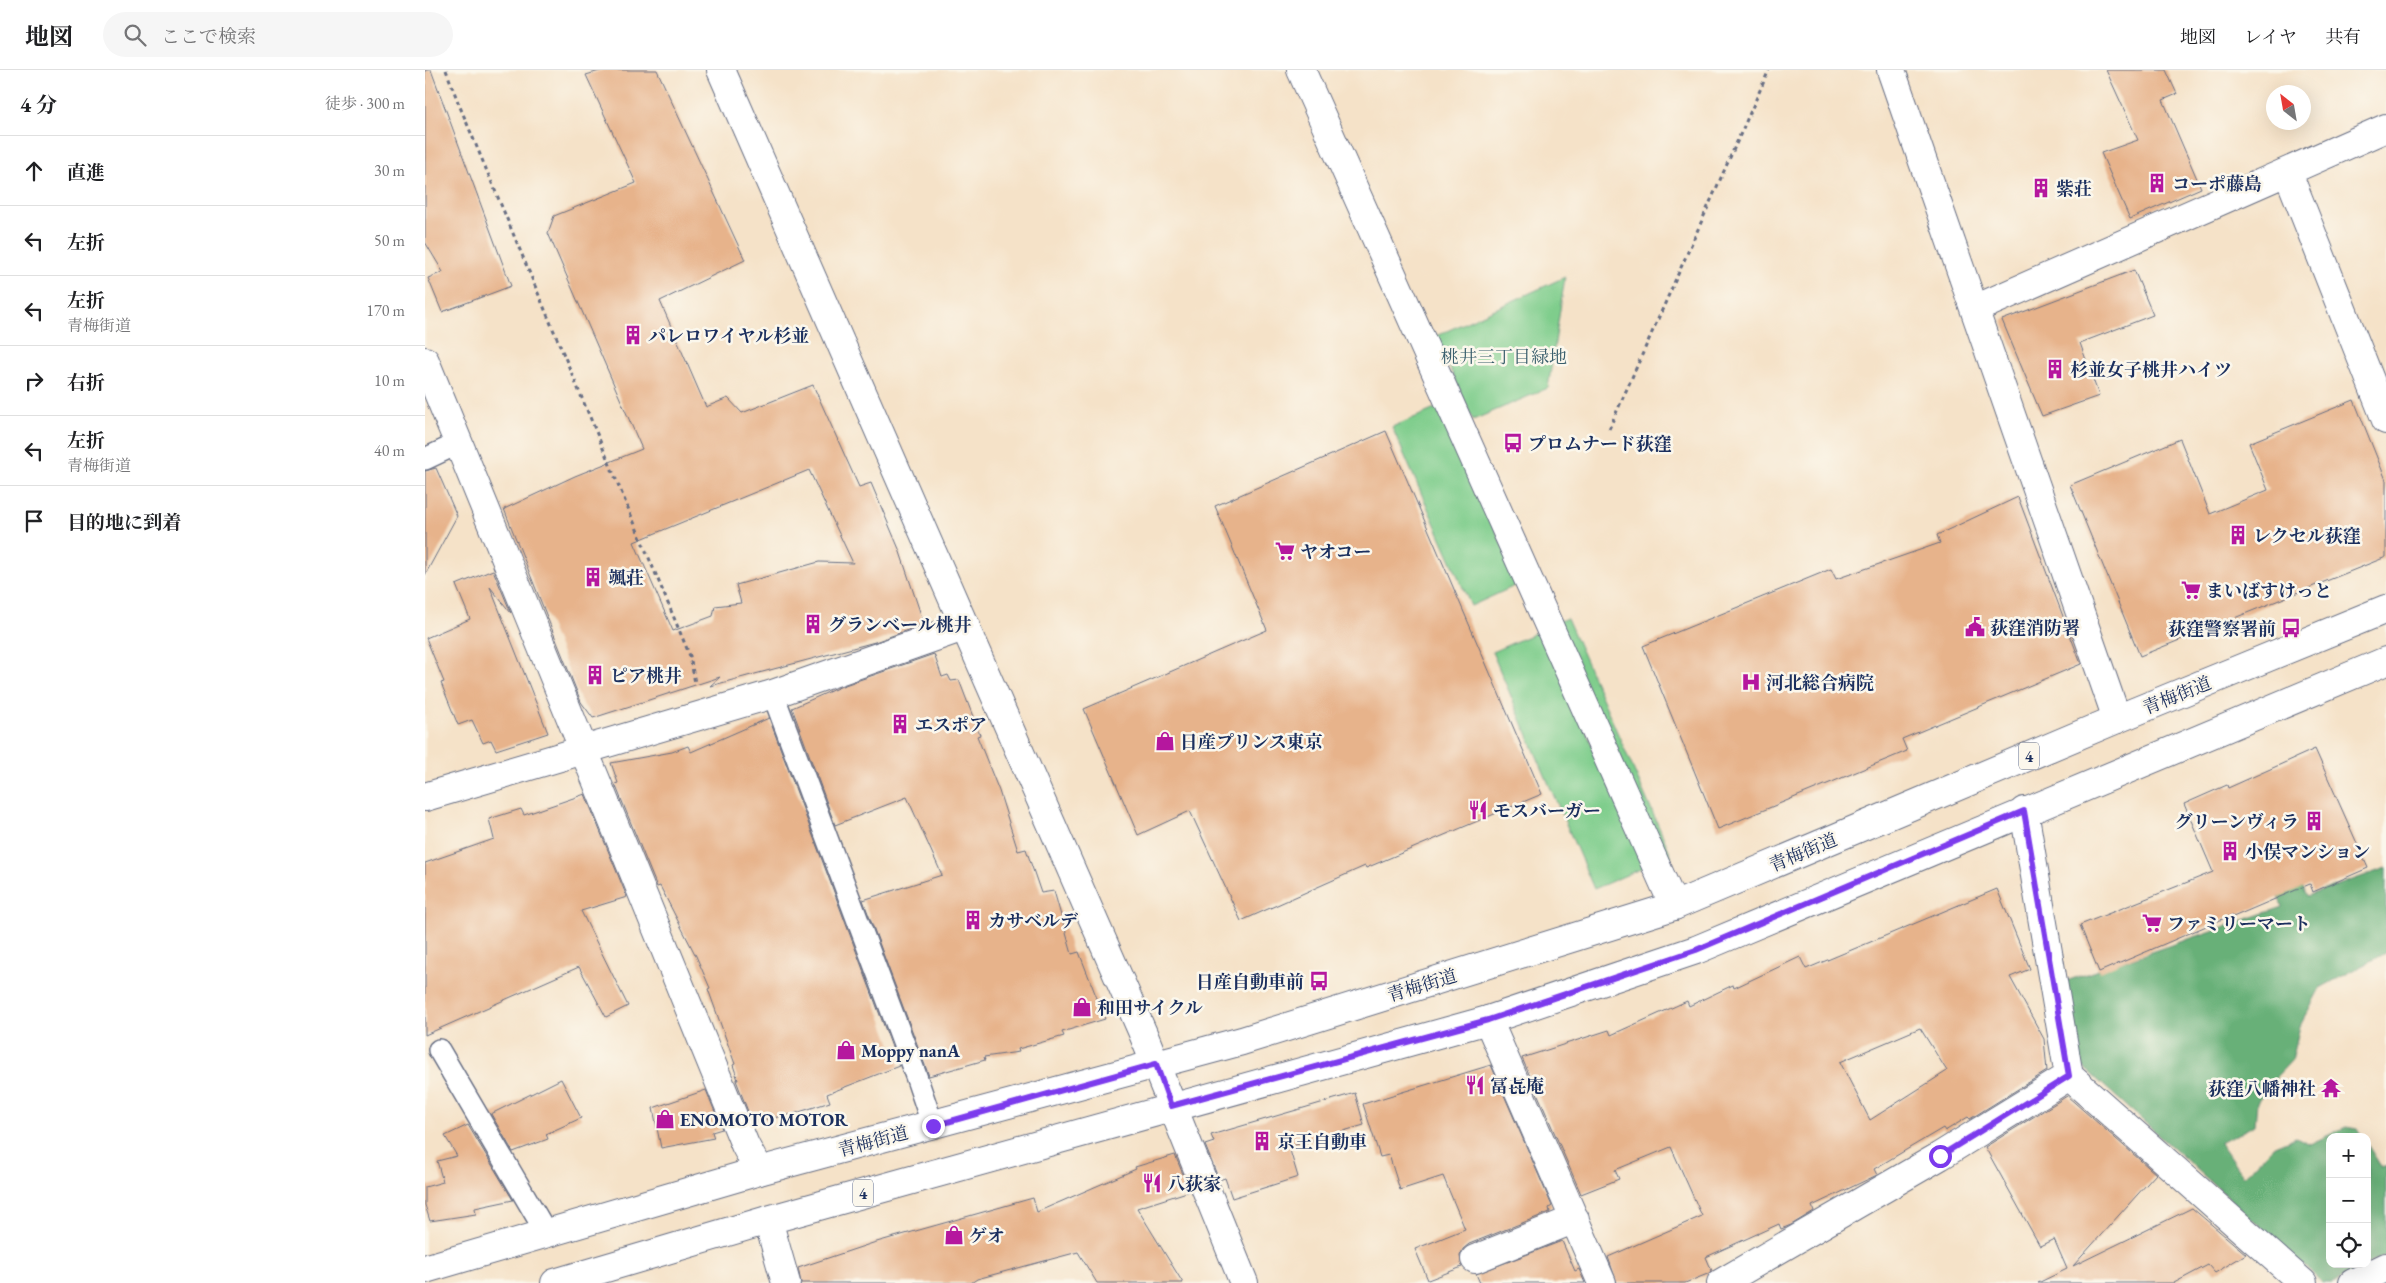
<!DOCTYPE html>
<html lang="ja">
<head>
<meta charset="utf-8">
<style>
  :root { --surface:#fff; --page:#f6f6f6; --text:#202124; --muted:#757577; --line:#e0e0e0 }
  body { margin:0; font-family:"EB Garamond","Noto Serif JP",serif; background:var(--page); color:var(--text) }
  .controls { position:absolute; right:15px; bottom:15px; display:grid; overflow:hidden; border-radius:10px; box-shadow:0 5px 20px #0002 }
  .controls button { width:45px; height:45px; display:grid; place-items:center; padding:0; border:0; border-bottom:1px solid var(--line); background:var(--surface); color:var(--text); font:25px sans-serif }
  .compass { position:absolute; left:1841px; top:15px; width:45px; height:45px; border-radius:50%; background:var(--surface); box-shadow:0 5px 20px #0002; rotate:329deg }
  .stop { position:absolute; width:15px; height:15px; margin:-11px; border:4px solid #7c3aed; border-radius:50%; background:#fff }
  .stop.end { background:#7c3aed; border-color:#fff; box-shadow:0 1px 5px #0008 }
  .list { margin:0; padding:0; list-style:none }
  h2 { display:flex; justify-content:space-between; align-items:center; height:65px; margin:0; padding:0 20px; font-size:21px }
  h2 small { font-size:16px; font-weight:400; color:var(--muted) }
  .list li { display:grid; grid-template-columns:32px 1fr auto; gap:15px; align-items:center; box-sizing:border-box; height:70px; padding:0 20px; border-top:1px solid var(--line) }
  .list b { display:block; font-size:19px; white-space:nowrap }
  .list p { margin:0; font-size:16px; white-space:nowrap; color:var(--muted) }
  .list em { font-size:16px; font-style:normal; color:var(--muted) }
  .icon { flex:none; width:28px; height:28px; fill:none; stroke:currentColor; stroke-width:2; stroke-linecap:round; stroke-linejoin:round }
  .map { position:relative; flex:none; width:1961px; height:1213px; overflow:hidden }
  header { display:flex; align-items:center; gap:30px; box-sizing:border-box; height:70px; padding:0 25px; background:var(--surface); border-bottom:1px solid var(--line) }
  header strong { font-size:24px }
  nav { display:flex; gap:28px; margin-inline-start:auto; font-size:18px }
  .search { width:350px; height:45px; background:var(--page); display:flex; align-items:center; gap:12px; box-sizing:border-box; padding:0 18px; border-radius:28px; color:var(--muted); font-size:19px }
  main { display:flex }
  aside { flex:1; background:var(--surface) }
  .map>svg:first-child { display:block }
  .green { fill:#7fcd8c; stroke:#4d7e75 }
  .forest { fill:#67b078; stroke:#41706b }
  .building { fill:#e7b38b; fill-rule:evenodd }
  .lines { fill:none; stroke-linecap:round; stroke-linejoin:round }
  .service-casing { stroke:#676e83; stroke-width:24 }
  .minor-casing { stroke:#676e83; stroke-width:30 }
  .tertiary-casing { stroke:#676e83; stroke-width:30 }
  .primary-casing { stroke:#676e83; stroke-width:30 }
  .path { stroke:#676e83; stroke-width:3; stroke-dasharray:4 4; stroke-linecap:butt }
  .service { stroke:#fff; stroke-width:21 }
  .minor { stroke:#fff; stroke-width:28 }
  .tertiary { stroke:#fff; stroke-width:28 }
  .primary { stroke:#fff; stroke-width:28 }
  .route { stroke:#7c3aed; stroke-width:6 }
  .labels { text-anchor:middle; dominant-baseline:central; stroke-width:5; stroke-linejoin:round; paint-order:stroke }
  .shield { fill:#fbf7ec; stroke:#5e6b89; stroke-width:1 }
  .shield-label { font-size:16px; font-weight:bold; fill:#1b2f5e }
  .poi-label { font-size:18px; font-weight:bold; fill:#1b2f5e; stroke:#fbf7ec; text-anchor:start }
  .park-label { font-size:18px; fill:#395e6c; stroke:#fbf7ec }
  .street-label { font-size:18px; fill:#1b2f5e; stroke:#fbf7ec }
</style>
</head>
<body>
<header>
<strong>地図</strong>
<div class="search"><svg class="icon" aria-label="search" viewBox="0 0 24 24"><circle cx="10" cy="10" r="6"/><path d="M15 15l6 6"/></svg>ここで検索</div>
<nav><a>地図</a><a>レイヤ</a><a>共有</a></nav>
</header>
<main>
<aside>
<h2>4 分<small>徒歩 · 300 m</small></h2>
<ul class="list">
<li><svg class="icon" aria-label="ahead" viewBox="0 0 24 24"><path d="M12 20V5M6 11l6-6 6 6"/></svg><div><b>直進</b></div><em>30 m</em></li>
<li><svg class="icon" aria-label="left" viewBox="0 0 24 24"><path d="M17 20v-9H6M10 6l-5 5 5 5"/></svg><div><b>左折</b></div><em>50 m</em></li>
<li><svg class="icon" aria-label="left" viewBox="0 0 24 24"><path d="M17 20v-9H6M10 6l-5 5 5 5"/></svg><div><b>左折</b><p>青梅街道</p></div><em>170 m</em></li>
<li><svg class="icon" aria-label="right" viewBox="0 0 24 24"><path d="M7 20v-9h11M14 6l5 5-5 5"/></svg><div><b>右折</b></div><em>10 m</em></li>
<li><svg class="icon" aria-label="left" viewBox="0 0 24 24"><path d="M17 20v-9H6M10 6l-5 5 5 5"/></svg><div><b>左折</b><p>青梅街道</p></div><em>40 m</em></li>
<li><svg class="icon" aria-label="arrive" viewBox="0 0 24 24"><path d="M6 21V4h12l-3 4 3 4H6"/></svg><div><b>目的地に到着</b></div></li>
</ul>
</aside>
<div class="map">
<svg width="1961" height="1213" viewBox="0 0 1961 1213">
  <rect width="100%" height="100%" fill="#fbf7ec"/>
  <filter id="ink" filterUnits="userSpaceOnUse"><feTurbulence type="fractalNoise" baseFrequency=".02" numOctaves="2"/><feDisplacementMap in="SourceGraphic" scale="10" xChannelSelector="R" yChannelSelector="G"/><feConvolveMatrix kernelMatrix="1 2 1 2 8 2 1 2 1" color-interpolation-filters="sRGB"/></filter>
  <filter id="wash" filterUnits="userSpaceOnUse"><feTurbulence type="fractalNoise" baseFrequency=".0096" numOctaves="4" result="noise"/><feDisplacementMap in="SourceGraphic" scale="20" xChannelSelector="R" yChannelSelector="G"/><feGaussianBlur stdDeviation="1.12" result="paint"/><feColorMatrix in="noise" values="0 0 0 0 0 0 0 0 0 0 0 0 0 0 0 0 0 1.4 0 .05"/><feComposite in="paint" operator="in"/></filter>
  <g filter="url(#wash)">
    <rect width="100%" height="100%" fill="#f5e2c8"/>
    <path class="green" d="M1140 207 1123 318 1048 350 1011 266Z
      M1017 336 1094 514 1046 536 967 357Z
      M1142 548 1247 787 1236 792 1130 553Z
      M1117 560 1220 797 1169 819 1067 582Z"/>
    <path class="forest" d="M1839 723 1882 826 1961 798V883L1895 918 1875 956 1867 990 1847 1011 1832 1032 1830 1055 1795 1073 1818 1107 1847 1077 1871 1067 1885 1074 1921 1057 1932 1059 1937 1067H1905V1194H1942V1074L1957 1098 1961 1096V1185L1907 1213H1898L1656 995 1638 912 1857 837 1823 729Z"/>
    <g id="blocks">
      <path class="building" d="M0 0H6L86 216 17 242 3 208 18 202 0 172Z
        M178 0H232L320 190 235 231 281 337 303 328 317 343 388 315 434 417 446 413 474 479 499 554 450 572 285 616 295 607 168 648 156 632 79 439 150 406 217 379 123 163 129 146 211 113 161 5ZM384 400 428 493 394 492 311 515 316 533 290 536 288 546 248 561 209 472Z
        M1681 0H1741L1752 24 1738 30 1776 118 1705 149 1676 83 1713 70Z
        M1709 200 1728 245 1655 273 1674 326 1617 346 1577 250Z
        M1929 330 1961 410V487L1715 586 1645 415 1755 369 1785 444 1843 420 1824 373Z
        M961 361 1117 724 941 798 940 796 816 851 765 741 713 765 659 639 842 560 790 436Z
        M11 398 32 446 0 505V401Z
        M1593 427 1656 594 1477 669 1482 681 1293 759 1218 576 1406 499 1411 509 1515 473 1512 465Z
        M68 500 86 543 65 517 123 663 71 680 66 670 58 673 47 650 33 655 16 613 19 612 1 568 45 549 31 515Z
        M509 584 517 607 523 605 526 611 534 610 555 665 552 666 574 721 593 781 601 779 616 823 629 821 647 884 654 882 680 949 637 962 639 966 593 979 594 982 559 987 560 990 504 1006 438 830 517 805 482 727 410 755 367 638 417 616Z
        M344 648 474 996 402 1024 405 1032 368 1044 327 1052 311 1010H313L308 995 310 994 283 919 285 918 271 886 235 816 232 817 190 714 193 713 186 693 247 682 263 676 266 682Z
        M1890 679 1943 798 1888 822 1885 814 1808 847 1807 845 1674 902 1655 855 1788 802 1759 734 1802 715 1803 718Z
        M160 724 202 827 156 841 203 936 181 947 154 897 0 965V793L69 769 64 749 96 739 99 745Z
        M1572 819 1605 899 1585 907 1619 969 1622 1001 1545 1049 1543 1047 1520 1061 1518 1058 1449 1099 1452 1105 1387 1136 1389 1141 1366 1155 1356 1159 1354 1154 1281 1187 1287 1201 1285 1203 1260 1213H1192L1183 1187 1277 1146 1246 1077 1190 1100 1194 1109 1156 1124 1097 988 1184 960 1186 965 1262 931 1264 936 1308 915 1309 918 1375 887 1381 899ZM1495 958 1522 1001 1445 1050 1415 992Z
        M1066 995 1127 1136 1124 1138 1125 1142 1044 1174 1038 1179 1035 1186 1037 1197 1003 1210 990 1179 1040 1159 1018 1106 975 1120 964 1085 955 1087 938 1034Z
        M136 1009 156 1048 121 1064 123 1069 88 1082 66 1044Z
        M281 1020 297 1059 287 1062 289 1068 236 1078 228 1038Z
        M930 1023 939 1055 864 1077 873 1107 807 1128 800 1108 794 1110 780 1075 789 1072 786 1065Z
        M1642 1026 1731 1104 1648 1196 1767 1138 1821 1184 1790 1203 1783 1195 1749 1213H1613L1642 1199 1629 1169 1615 1176 1560 1077Z
        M43 1055 88 1130 50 1138 51 1144 5 1151 0 1135V1117L18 1112 12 1091 32 1086 20 1066Z
        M750 1085 765 1121 712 1138 758 1213H672L653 1182 552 1209 546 1213H376L373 1198 448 1173 608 1128 612 1142 711 1099 710 1097Z
        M1137 1171 1150 1201 1154 1199 1160 1213H1055L1051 1204Z"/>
    </g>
  </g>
  <g filter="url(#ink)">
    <use href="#blocks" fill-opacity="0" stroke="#676e83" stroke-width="1"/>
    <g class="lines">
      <defs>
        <path id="service" d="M0 389 34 373
          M348 624 491 1006 508 1056
          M14 980 122 1164"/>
        <path id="minor" d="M296 0 717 961 819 1213
          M1466 0 1692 649
          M1863 103 1961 350
          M1550 239 1961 58
          M0 291 320 1075 334 1101
          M0 727 348 624 541 556
          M1599 741 1644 1006 1878 1213
          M1063 950 1177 1213
          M343 1150 361 1213
          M1050 1189 1150 1149
          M1296 1213 1515 1086 1644 1006
          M1928 1213 1961 1197"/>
        <path id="tertiary" d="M876 0 1249 836"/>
        <path id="primary" d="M0 1199 334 1101 817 971 1249 836 1692 649 1961 539
          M130 1213 343 1150 1063 950 1271 880 1961 591"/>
      </defs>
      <use href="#service" class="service-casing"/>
      <use href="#minor" class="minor-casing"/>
      <use href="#tertiary" class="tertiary-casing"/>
      <use href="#primary" class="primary-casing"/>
      <path class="path" d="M21 0 33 32 265 586 270 613
        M1184 359 1344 0"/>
      <use href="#service" class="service"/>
      <use href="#minor" class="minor"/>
      <use href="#tertiary" class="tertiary"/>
      <use href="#primary" class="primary"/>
    </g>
  </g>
  <g class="lines" filter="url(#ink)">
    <path class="route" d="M508 1056 731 994 746 1036 1063 950 1271 880 1599 741 1644 1006 1515 1086"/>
  </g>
  <defs>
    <symbol id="building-bare" viewBox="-9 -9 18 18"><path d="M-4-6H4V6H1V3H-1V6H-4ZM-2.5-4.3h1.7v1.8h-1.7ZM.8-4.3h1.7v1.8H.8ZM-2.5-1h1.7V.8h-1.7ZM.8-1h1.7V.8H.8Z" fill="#b5179e" stroke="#fbf7ec" stroke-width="2.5" paint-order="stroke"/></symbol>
    <symbol id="bus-bare" viewBox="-9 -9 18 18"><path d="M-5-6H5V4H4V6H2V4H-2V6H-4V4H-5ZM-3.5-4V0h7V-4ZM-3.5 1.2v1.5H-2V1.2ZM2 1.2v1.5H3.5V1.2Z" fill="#b5179e" stroke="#fbf7ec" stroke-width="2.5" paint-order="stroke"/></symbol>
    <symbol id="supermarket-bare" viewBox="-9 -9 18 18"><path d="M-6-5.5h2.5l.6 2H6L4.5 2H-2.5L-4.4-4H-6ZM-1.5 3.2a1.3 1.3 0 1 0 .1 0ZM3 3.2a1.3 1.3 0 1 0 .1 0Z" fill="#b5179e" stroke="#fbf7ec" stroke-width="2.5" paint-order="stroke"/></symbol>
    <symbol id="civic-bare" viewBox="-9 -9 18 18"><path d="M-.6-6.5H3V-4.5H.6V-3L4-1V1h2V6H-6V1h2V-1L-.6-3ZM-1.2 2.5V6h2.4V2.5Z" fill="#b5179e" stroke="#fbf7ec" stroke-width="2.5" paint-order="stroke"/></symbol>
    <symbol id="hospital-bare" viewBox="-9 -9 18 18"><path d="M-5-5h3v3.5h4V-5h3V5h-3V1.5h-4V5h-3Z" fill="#b5179e" stroke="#fbf7ec" stroke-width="2.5" paint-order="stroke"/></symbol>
    <symbol id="shop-bare" viewBox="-9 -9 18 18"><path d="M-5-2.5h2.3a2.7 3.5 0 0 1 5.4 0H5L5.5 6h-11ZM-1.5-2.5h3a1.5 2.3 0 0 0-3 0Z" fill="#b5179e" stroke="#fbf7ec" stroke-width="2.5" paint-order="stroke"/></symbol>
    <symbol id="restaurant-bare" viewBox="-9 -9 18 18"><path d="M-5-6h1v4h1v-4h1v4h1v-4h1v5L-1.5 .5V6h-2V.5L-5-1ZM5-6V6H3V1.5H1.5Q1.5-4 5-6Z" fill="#b5179e" stroke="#fbf7ec" stroke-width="2.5" paint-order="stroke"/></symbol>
    <symbol id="temple-bare" viewBox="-9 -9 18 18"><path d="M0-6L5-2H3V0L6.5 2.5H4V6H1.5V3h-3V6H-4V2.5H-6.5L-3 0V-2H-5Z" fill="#b5179e" stroke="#fbf7ec" stroke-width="2.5" paint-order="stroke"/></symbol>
  </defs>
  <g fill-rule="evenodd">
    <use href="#building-bare" x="1718" y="99" width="28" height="28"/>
    <use href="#building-bare" x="1602" y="104" width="28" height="28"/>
    <use href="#building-bare" x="194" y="251" width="28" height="28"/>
    <use href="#building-bare" x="1616" y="285" width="28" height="28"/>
    <use href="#bus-bare" x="1074" y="359" width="28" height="28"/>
    <use href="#building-bare" x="1799" y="451" width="28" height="28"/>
    <use href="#supermarket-bare" x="846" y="467" width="28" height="28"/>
    <use href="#building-bare" x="154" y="493" width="28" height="28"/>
    <use href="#supermarket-bare" x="1752" y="506" width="28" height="28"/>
    <use href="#building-bare" x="374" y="540" width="28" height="28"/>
    <use href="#civic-bare" x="1536" y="543" width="28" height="28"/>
    <use href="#bus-bare" x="1852" y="544" width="28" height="28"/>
    <use href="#building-bare" x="156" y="591" width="28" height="28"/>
    <use href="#hospital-bare" x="1312" y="598" width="28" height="28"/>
    <use href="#building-bare" x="461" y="640" width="28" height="28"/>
    <use href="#shop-bare" x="726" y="657" width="28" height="28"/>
    <use href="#restaurant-bare" x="1039" y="726" width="28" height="28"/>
    <use href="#building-bare" x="1875" y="737" width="28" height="28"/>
    <use href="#building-bare" x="1791" y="767" width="28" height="28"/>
    <use href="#building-bare" x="534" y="836" width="28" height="28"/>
    <use href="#supermarket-bare" x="1713" y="839" width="28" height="28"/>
    <use href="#bus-bare" x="880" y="897" width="28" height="28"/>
    <use href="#shop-bare" x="643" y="923" width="28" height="28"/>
    <use href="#shop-bare" x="407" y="966" width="28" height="28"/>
    <use href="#restaurant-bare" x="1036" y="1001" width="28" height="28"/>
    <use href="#temple-bare" x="1892" y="1004" width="28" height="28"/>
    <use href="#shop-bare" x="226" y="1035" width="28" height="28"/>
    <use href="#building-bare" x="823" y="1057" width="28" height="28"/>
    <use href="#restaurant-bare" x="713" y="1099" width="28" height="28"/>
    <use href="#shop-bare" x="515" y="1151" width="28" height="28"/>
  </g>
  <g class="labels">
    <g class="shield">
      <rect x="1594" y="672.5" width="20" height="27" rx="4"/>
      <rect x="428" y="1109.5" width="20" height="27" rx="4"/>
    </g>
    <g class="shield-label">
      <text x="1604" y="686">4</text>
      <text x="438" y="1123">4</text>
    </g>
    <g class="poi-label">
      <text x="1747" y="113">コーポ藤島</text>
      <text x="1631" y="118">紫荘</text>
      <text x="223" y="265">パレロワイヤル杉並</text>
      <text x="1645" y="299">杉並女子桃井ハイツ</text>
      <text x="1103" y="373">プロムナード荻窪</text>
      <text x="1828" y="465">レクセル荻窪</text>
      <text x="875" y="481">ヤオコー</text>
      <text x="183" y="507">颯荘</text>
      <text x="1781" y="520">まいばすけっと</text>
      <text x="403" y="554">グランベール桃井</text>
      <text x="1565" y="557">荻窪消防署</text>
      <text x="1851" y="558" text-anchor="end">荻窪警察署前</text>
      <text x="185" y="605">ピア桃井</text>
      <text x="1341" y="612">河北総合病院</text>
      <text x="490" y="654">エスポア</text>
      <text x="755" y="671">日産プリンス東京</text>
      <text x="1068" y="740">モスバーガー</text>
      <text x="1874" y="751" text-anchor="end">グリーンヴィラ</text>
      <text x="1820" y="781">小俣マンション</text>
      <text x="563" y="850">カサベルデ</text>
      <text x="1742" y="853">ファミリーマート</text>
      <text x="879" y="911" text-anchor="end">日産自動車前</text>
      <text x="672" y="937">和田サイクル</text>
      <text x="436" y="980">Moppy nanA</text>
      <text x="1065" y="1015">冨㐂庵</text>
      <text x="1891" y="1018" text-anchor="end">荻窪八幡神社</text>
      <text x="255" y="1049">ENOMOTO MOTOR</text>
      <text x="852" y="1071">京王自動車</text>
      <text x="742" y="1113">八荻家</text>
      <text x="544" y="1165">ゲオ</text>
    </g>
    <g class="park-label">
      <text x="1079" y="286">桃井三丁目緑地</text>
    </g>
    <g class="street-label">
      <text transform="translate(1752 625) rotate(-22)">青梅街道</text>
      <text transform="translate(1378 782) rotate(-23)">青梅街道</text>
      <text transform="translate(997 915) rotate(-17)">青梅街道</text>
      <text transform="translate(448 1071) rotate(-15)">青梅街道</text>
    </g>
  </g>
</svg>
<div class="controls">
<button>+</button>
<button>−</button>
<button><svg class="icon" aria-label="locate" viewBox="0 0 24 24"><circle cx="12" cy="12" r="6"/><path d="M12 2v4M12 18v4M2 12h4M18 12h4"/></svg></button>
</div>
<svg class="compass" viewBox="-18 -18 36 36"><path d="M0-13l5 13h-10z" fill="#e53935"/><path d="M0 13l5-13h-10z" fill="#757577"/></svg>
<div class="stop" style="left:1515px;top:1086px"></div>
<div class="stop end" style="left:508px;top:1056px"></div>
</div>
</main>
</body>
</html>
